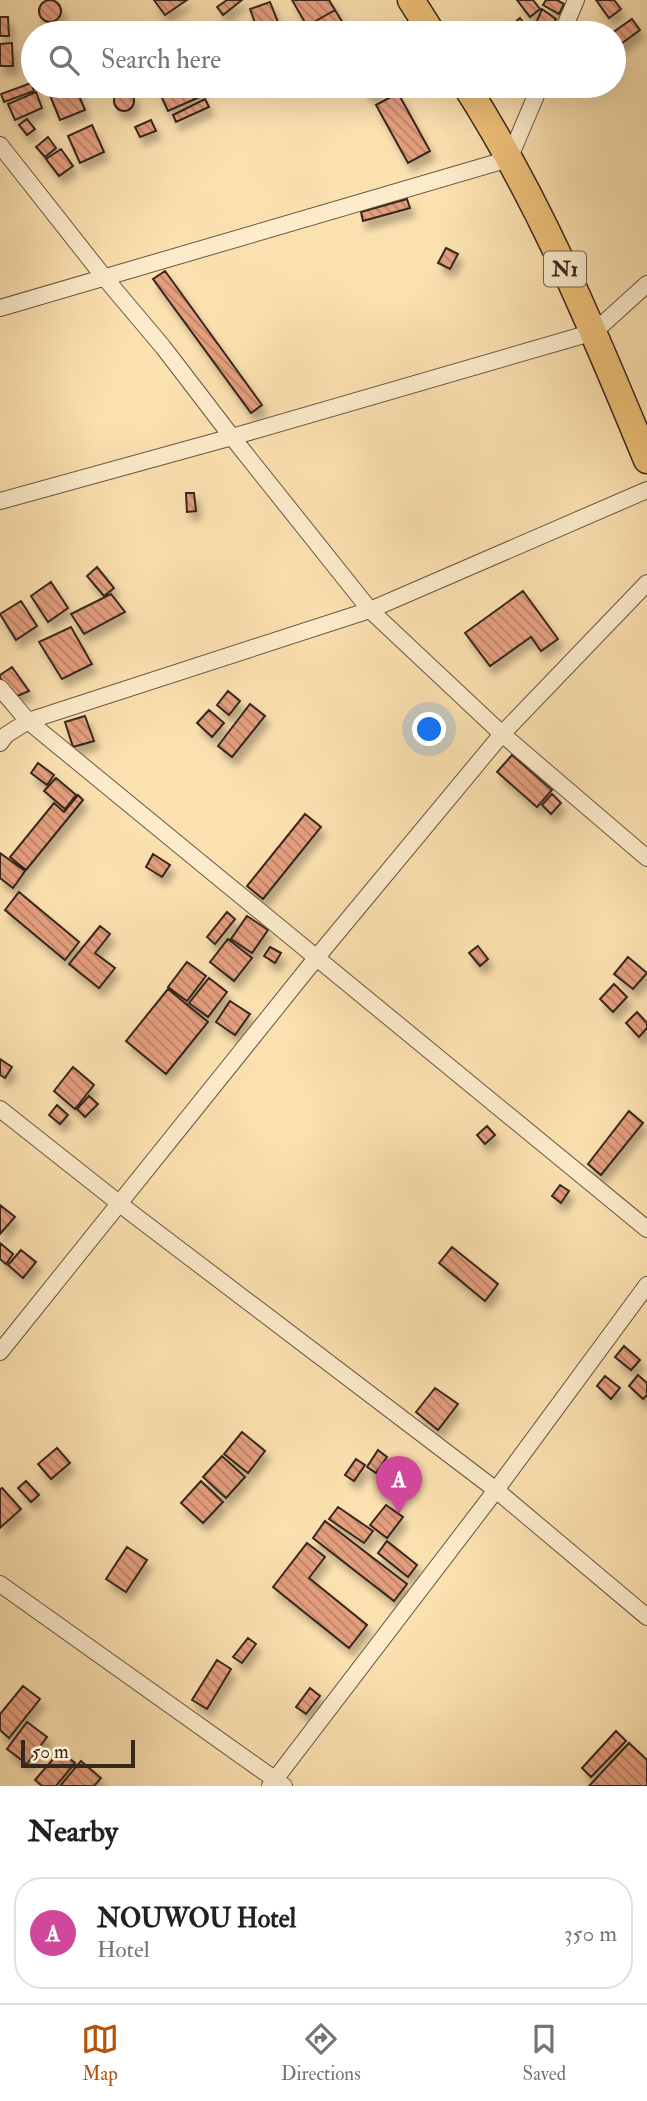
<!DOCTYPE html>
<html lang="en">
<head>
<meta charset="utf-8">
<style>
  :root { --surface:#fff; --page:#f2f2f2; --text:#202124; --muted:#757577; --line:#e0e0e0; --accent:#b45309 }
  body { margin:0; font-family:"IM FELL Double Pica",serif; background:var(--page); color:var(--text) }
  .scale { position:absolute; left:21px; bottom:18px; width:114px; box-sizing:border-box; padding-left:7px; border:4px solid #37281e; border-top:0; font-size:19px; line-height:24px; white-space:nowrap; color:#37281e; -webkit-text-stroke:5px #fdeccc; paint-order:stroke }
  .you { position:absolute; left:430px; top:730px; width:24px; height:24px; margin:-18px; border:5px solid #fff; border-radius:50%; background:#1a73e8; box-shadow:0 0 0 10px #1a73e833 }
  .badge { display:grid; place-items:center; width:46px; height:46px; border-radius:50%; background:var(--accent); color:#fff; font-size:23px; font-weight:700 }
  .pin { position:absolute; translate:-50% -58px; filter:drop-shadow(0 2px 4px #0008) }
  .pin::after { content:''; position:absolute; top:37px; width:24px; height:21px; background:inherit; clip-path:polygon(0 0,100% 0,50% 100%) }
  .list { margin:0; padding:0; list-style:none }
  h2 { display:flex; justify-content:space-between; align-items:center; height:91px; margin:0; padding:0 28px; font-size:30px }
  h2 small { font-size:23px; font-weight:400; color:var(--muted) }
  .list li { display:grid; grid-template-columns:46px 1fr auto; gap:21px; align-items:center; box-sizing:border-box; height:112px; margin:0 14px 14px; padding:0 14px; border:2px solid var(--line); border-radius:28px }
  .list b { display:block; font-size:26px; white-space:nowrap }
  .list p { margin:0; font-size:23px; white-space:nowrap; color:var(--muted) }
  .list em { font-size:23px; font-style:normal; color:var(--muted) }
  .icon { flex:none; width:38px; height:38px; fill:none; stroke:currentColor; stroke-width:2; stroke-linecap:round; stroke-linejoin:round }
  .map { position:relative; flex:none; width:647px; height:1786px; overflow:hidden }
  .search { position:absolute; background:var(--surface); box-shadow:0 7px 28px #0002; left:21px; right:21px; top:21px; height:77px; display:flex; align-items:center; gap:18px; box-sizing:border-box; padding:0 24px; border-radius:38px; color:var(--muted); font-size:26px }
  .sheet { height:217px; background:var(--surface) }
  nav { display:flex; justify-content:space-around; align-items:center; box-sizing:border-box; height:98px; border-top:2px solid var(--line); background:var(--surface); font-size:19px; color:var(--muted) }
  nav a { display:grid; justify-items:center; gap:4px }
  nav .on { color:var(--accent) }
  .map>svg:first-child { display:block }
  .building { fill:url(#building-back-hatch); stroke:#37281e; stroke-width:2; filter:url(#shadow) }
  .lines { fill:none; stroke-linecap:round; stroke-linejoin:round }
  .minor-casing { stroke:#685642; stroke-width:18 }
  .trunk-casing { stroke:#37281e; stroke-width:29 }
  .minor { stroke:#fdeccc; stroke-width:16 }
  .trunk { stroke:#eec078; stroke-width:26 }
  .labels { text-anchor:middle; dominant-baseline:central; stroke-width:7; stroke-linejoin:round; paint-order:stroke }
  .shield { fill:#fdeccc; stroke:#726352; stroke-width:2 }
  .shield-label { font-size:21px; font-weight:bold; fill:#37281e }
</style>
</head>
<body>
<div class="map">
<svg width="647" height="1786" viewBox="0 0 647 1786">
  <defs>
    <pattern id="building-back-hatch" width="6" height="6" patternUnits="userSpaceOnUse" patternTransform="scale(1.75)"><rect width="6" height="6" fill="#e49e7e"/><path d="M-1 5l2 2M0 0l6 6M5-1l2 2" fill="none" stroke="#ba8167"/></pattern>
    <filter id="shadow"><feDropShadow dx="4.5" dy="8" stdDeviation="3.5" flood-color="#0004"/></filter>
  </defs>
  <rect width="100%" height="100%" fill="#fce1b0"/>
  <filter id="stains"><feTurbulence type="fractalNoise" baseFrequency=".00286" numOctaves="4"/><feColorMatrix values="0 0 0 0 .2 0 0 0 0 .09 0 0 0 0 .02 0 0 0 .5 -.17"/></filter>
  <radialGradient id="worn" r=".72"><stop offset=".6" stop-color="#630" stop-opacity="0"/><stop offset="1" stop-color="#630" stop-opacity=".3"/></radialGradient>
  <path class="building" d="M154 0H187L165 15Z
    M227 0H242L223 15 217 7Z
    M292 0H329L335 10 307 26Z
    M517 0H533L540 9 530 17Z
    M546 0H557L564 4 559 14 543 5Z
    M596 0H614L621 9 609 18Z
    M39 11a11 11 0 1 1 22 0a11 11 0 1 1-22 0Z
    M270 2 281 30 272 33 267 27 258 31 250 9Z
    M542 9 556 19 549 33H523L525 30 530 33 533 30 531 24 537 21Z
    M335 10 349 33H311L307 26Z
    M0 17H8L9 36H0Z
    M520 18 527 27 519 33H505L504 32Z
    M632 19 640 30 614 49V33H612Z
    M12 43 13 66H0V44Z
    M31 83 34 91 4 102 1 94Z
    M66 86H75L85 110 60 120 49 93Z
    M160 86H197L202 96 168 111 157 87Z
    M363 86H389L370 97Z
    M114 101a10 10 0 1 1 20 0a10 10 0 1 1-20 0Z
    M36 92 42 108 15 120 8 104Z
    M398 93 430 151 408 163 376 105Z
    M205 99 209 107 176 122 173 115Z
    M27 119 35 129 27 135 19 125Z
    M151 120 156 131 140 137 135 127Z
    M92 125 104 152 80 163 68 136Z
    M48 137 56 148 45 157 36 147Z
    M61 149 73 166 59 176 46 159Z
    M407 199 410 208 363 221 361 212Z
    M446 248 458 254 450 269 438 263Z
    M165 271 262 405 251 413 153 279Z
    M186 493H194L196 511 187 512Z
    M97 567 114 588 104 596 87 576Z
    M51 582 68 608 48 622 31 596Z
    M523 591 558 639 541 651 531 637 490 666 465 633Z
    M111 594 125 612 84 634 71 614Z
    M21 601 37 626 16 640 0 614Z
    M71 627 92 664 62 679 39 642Z
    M12 667 29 691 15 697 0 678V675Z
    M228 691 240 701 229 715 217 705Z
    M250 704 265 716 232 757 218 746Z
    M209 710 224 723 212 737 197 723Z
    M85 716 94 741 73 747 65 722Z
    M512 755 552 790 537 807 497 772Z
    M38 763 54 775 47 785 31 773Z
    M56 778 76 795 65 809 44 791Z
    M552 794 561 803 551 814 542 805Z
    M78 795 83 800 26 870 10 857 54 803 64 812Z
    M305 814 321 827 263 899 247 886Z
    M0 853 25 871 13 888 0 878Z
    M153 854 170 865 162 877 146 867Z
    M19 892 79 942 65 960 5 910Z
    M227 912 235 919 215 944 207 937Z
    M247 916 268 930 252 953 231 939Z
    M100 926 110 934 95 953 115 968 99 988 69 964Z
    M228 939 252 958 234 981 210 962Z
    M478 946 488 959 480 966 469 953Z
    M270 947 281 953 275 963 264 956Z
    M628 957 647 973 633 989 614 974Z
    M187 962 206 976 187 1001 168 987Z
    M209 978 227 992 208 1017 189 1003Z
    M614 984 627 997 613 1012 600 999Z
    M168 989 208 1022 166 1074 126 1041Z
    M230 1001 250 1014 235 1035 216 1022Z
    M637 1012 647 1023V1028L639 1037 626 1023Z
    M0 1059 12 1067 5 1078 0 1075Z
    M73 1067 94 1085 75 1109 54 1091Z
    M89 1096 98 1104 85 1117 77 1109Z
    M57 1105 68 1115 60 1124 49 1115Z
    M629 1111 643 1123 601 1175 588 1164Z
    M487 1126 495 1135 485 1144 477 1135Z
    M560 1185 569 1191 561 1203 552 1196Z
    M0 1205 15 1217 0 1234Z
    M0 1243 13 1254 6 1264 0 1259Z
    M452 1247 498 1284 485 1301 439 1263Z
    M21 1250 36 1262 23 1278 8 1265Z
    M624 1346 640 1360 631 1370 615 1357Z
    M638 1375 647 1383V1395L643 1399 629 1386Z
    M605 1376 620 1388 611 1399 597 1386Z
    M435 1388 458 1404 438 1430 416 1412Z
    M242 1432 265 1451 248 1473 224 1454Z
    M57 1448 70 1463 51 1479 38 1464Z
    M378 1450 387 1457 376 1473 367 1467Z
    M222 1456 245 1477 226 1498 203 1477Z
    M356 1459 365 1465 354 1481 345 1475Z
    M26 1481 39 1495 31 1502 18 1488Z
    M201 1481 223 1502 203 1523 181 1503Z
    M2 1488 21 1509 0 1528V1489Z
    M386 1505 403 1517 387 1538 370 1525Z
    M338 1507 373 1531 364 1543 329 1519Z
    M325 1521 407 1584 394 1601 313 1538Z
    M387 1541 417 1565 408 1577 378 1553Z
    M307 1543 325 1557 309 1578 367 1625 349 1648 273 1587Z
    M127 1547 147 1560 126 1592 106 1579Z
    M248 1638 256 1644 242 1663 233 1657Z
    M217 1660 231 1669 207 1709 192 1700Z
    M23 1686 40 1699 9 1738 0 1730V1714Z
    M310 1688 320 1696 306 1714 296 1707Z
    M27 1722 47 1737 27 1764 7 1749Z
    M616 1731 626 1741 591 1777 582 1768Z
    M629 1743 647 1760V1786H589Z
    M60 1751 75 1763 56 1786H42L35 1780Z
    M81 1761 101 1778 94 1786H60Z"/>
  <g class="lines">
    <defs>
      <path id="minor" d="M562 33 576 0
        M0 145 104 277 163 347 232 437 370 610 502 734 647 858
        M0 308 509 159 540 86
        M0 501 232 437 594 332 647 284
        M0 688 28 721 647 1229
        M0 743 6 735 28 721 370 610 647 490
        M0 1109 134 1215 496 1490 647 1617
        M0 1352 317 957 502 734 647 583
        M0 1584 284 1786
        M270 1786 496 1490 647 1285"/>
      <path id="trunk" d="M411 0 432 33
        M466 86C541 203 594 332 647 460"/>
    </defs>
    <use href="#minor" class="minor-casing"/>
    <use href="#trunk" class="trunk-casing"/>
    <use href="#minor" class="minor"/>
    <use href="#trunk" class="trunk"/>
  </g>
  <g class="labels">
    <rect class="shield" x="544" y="251.5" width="42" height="35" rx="5"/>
    <g class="shield-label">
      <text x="565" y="269">N1</text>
    </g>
  </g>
  <rect width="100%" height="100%" filter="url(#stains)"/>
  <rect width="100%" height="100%" fill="url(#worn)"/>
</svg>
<div class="scale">50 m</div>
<div class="you"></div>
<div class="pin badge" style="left:399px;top:1514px;background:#d1479c">A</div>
<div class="search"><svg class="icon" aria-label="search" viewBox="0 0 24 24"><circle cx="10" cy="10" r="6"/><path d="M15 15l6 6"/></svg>Search here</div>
</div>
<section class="sheet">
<h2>Nearby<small></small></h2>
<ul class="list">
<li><span class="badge" style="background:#d1479c">A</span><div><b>NOUWOU Hotel</b><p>Hotel</p></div><em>350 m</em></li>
</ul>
</section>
<nav>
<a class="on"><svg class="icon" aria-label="map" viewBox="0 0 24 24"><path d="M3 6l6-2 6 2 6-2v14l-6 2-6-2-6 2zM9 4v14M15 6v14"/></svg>Map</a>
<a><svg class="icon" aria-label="directions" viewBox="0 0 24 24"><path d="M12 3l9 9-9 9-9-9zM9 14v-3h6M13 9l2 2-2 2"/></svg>Directions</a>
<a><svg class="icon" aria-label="saved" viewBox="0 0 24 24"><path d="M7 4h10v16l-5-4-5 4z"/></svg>Saved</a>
</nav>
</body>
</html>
